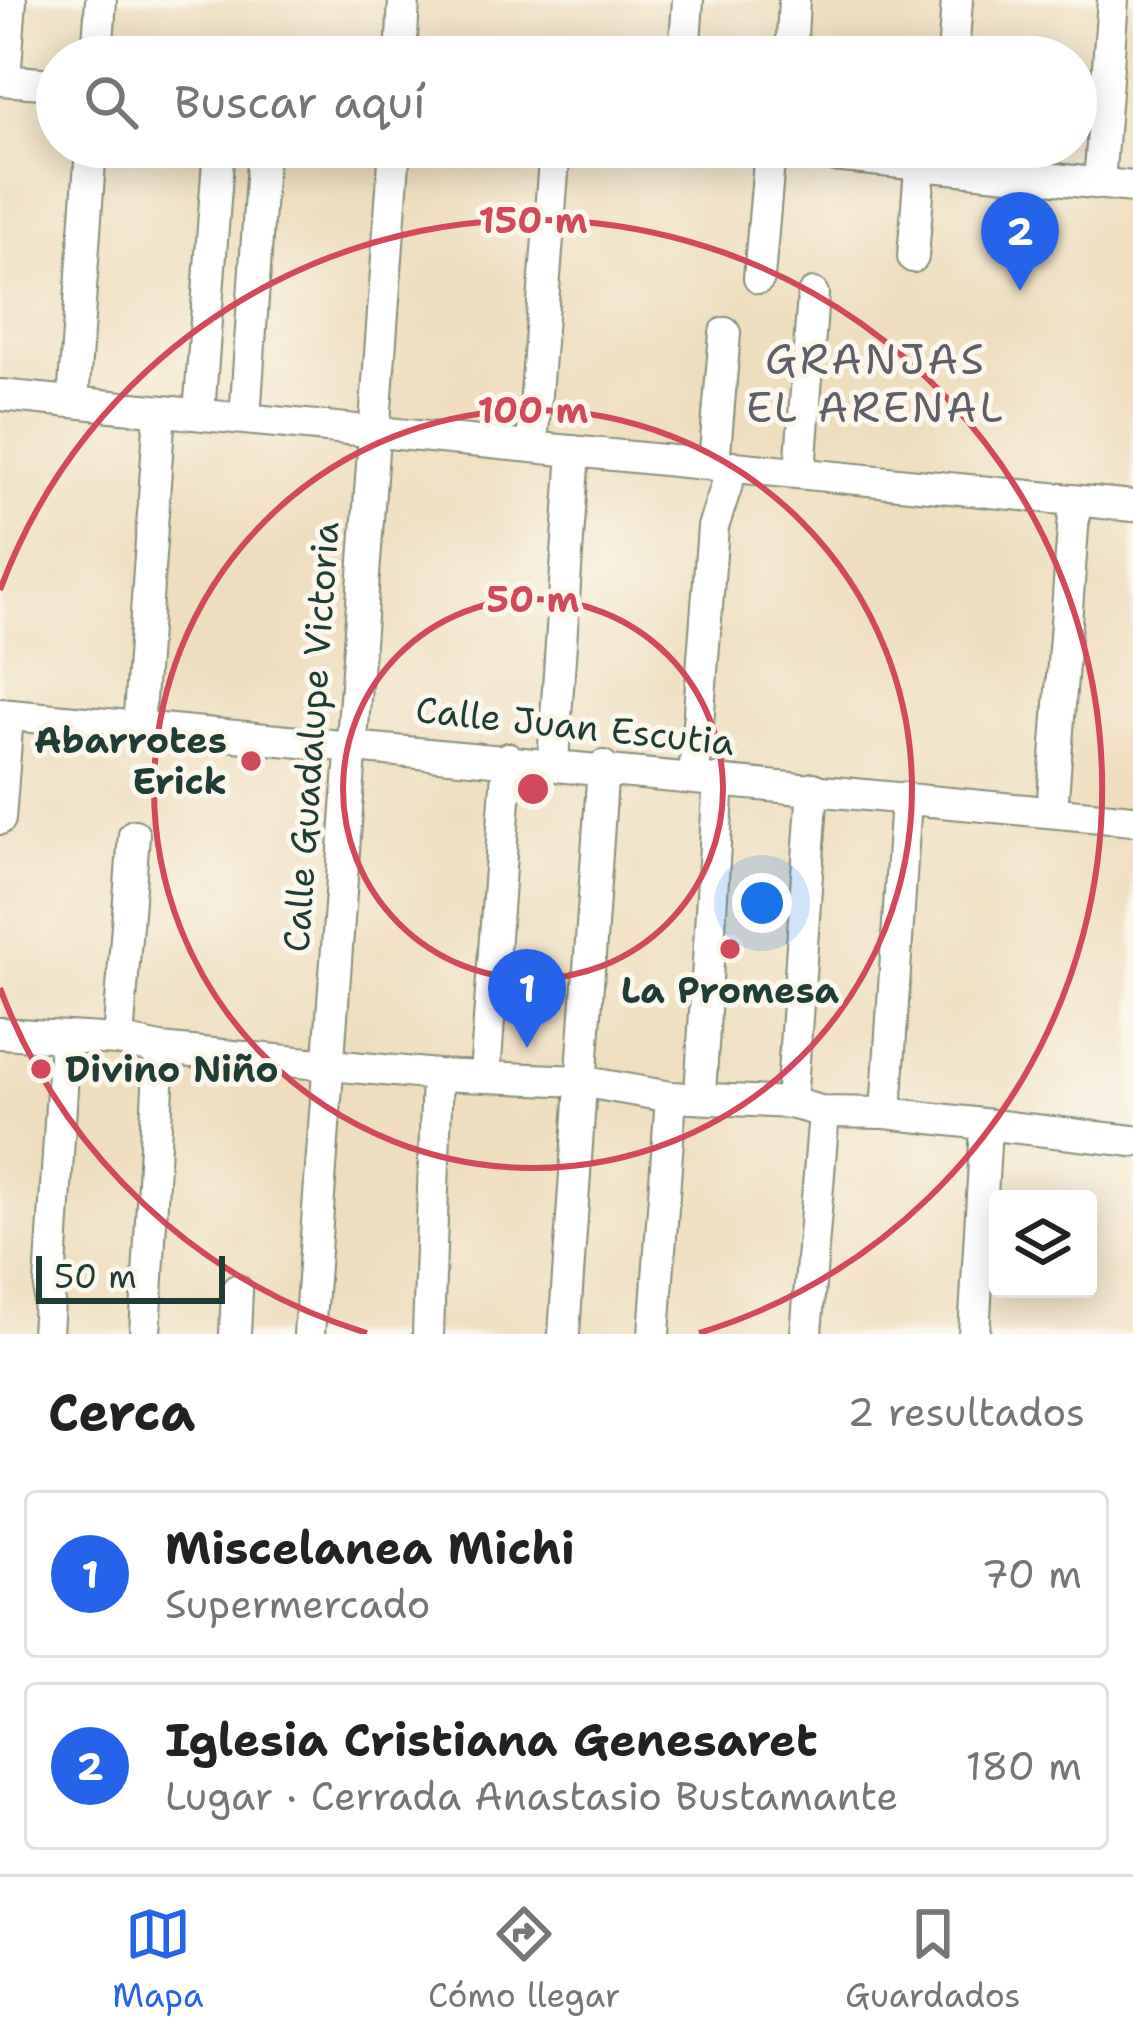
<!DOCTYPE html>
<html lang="es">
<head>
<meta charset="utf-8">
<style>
  :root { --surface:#fff; --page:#f2f2f2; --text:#222; --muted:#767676; --line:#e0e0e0; --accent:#2563eb }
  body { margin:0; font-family:"Shantell Sans",sans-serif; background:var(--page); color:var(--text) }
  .controls { position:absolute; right:36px; bottom:36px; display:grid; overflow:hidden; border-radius:12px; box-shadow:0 6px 30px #0003 }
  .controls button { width:108px; height:108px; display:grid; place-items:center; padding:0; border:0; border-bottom:3px solid var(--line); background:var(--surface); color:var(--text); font:60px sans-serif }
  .scale { position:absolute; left:36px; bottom:30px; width:189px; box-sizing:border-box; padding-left:12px; border:6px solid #1f3d34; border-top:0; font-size:33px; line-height:42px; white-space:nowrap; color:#1f3d34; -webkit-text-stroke:9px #fbf7ec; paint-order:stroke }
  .you { position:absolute; left:762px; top:903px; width:42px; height:42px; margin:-30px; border:9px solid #fff; border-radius:50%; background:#1a73e8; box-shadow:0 0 0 18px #1a73e833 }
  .badge { display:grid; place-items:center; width:78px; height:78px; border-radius:50%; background:var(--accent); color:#fff; font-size:39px; font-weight:700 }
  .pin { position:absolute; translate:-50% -99px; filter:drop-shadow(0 3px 6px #0008) }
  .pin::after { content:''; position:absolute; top:63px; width:42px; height:36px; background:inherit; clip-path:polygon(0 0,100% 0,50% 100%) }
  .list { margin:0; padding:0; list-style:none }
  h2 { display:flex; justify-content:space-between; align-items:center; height:156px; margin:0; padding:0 48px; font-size:51px }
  h2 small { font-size:39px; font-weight:400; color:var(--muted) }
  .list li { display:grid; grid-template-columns:78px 1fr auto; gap:36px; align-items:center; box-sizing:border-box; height:168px; margin:0 24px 24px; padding:0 24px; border:3px solid var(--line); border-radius:12px }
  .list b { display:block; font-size:45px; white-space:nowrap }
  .list p { margin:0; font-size:39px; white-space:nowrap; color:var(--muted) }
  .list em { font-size:39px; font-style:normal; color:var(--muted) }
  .icon { flex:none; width:66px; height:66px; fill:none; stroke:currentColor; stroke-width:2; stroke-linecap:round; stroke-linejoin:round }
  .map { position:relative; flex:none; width:1133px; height:1334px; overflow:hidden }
  .search { position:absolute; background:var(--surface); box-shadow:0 6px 30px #0003; left:36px; right:36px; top:36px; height:132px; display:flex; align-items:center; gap:30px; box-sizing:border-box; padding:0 42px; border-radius:66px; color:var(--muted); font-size:45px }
  .sheet { height:540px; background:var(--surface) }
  nav { display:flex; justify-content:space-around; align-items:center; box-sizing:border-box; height:168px; border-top:3px solid var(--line); background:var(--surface); font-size:33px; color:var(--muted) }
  nav a { display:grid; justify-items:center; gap:6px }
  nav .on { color:var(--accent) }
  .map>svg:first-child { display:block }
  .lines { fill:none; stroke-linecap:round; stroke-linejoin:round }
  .minor-casing { stroke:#878e79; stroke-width:34 }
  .minor { stroke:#fff; stroke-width:30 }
  .ring { fill:none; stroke:#d1495b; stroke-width:6 }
  .poi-dot { fill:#d1495b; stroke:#fbf7ec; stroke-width:4.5 }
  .labels { text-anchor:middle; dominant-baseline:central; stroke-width:10; stroke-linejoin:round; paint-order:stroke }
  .street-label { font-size:36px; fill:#1f3d34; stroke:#fbf7ec }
  .poi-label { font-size:36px; font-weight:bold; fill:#1f3d34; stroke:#fbf7ec; text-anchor:end }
  .quarter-label { font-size:42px; letter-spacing:3px; fill:#5e5f68; stroke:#fbf7ec }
  .centre { fill:#d1495b; stroke:#fbf7ec; stroke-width:6 }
  .ring-label { font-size:36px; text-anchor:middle; font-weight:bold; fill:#d1495b; stroke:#fbf7ec; stroke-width:10; stroke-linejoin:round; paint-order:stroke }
</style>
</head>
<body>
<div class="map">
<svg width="1133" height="1334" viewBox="0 0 1133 1334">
  <rect width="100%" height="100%" fill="#fbf7ec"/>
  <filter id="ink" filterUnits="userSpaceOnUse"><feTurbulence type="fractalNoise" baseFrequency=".00833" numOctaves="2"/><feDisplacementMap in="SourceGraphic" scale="24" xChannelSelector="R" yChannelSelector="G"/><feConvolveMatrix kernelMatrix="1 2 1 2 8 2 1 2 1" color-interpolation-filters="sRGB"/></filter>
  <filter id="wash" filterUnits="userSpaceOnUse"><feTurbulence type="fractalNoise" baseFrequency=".004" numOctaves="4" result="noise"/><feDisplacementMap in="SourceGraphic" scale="48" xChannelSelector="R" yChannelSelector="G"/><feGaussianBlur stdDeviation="2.7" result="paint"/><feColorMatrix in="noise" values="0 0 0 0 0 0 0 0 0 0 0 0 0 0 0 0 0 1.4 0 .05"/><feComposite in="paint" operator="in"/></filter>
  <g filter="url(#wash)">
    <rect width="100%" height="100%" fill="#efdebe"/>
  </g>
  <g filter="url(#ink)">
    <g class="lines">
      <defs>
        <path id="minor" d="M97 57 101 0
          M401 57 404 0
          M684 57 688 0
          M791 57 794 0
          M953 57 957 0
          M0 80 57 84
          M5 80 11 0
          M744 147 1133 187
          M1099 183 1113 0
          M913 257 920 168
          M759 278 770 150
          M0 395 1133 506
          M73 402 91 147
          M199 414 219 147
          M245 419 263 147
          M532 446 555 147
          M714 464 725 333
          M800 472 813 294
          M0 714 1133 820
          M138 729 160 411
          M553 762 574 451
          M694 777 713 527 733 466
          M1052 812 1075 501
          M0 819 8 715
          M0 1033 118 1040 160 1049 437 1075 580 1081 671 1097 791 1103 824 1112 886 1113 1133 1141
          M118 1040 134 835
          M485 1075 508 758
          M700 1095 719 779
          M791 1103 813 788
          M886 1113 906 798
          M47 1334 65 1040
          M145 1334 160 1049
          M235 1334 237 1290
          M309 1334 395 147
          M428 1334 437 1075
          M564 1334 603 766
          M654 1334 671 1097
          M806 1334 824 1112
          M974 1334 986 1127"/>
      </defs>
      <use href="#minor" class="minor-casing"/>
      <use href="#minor" class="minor"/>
    </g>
  </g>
  <g class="ring">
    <circle cx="533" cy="789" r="190"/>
    <circle cx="533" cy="789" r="379"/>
    <path d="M367 1333A569 569 0 0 1 0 988M0 590A569 569 0 1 1 699 1333"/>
  </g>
  <g class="poi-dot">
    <circle cx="251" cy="761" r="12"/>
    <circle cx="730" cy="949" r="12"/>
    <circle cx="41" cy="1069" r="12"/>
  </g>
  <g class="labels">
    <g class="street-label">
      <text transform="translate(575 726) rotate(6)">Calle Juan Escutia</text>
      <text transform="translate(311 737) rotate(-86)">Calle Guadalupe Victoria</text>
    </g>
    <g class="poi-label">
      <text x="227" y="740">Abarrotes<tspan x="227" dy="41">Erick</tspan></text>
      <text x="730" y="990" text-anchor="middle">La Promesa</text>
      <text x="65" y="1069" text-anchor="start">Divino Niño</text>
    </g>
    <g class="quarter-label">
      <text x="876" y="359">GRANJAS<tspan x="876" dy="48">EL ARENAL</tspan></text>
    </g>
  </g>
  <circle cx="533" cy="789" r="18" class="centre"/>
  <g class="ring-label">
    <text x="533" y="233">150 m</text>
    <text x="533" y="423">100 m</text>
    <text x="533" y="612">50 m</text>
  </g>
</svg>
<div class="controls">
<button><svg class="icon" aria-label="layers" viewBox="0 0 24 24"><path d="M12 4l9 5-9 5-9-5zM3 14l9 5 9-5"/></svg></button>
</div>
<div class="scale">50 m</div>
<div class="you"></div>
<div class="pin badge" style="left:527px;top:1048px">1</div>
<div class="pin badge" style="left:1020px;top:291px">2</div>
<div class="search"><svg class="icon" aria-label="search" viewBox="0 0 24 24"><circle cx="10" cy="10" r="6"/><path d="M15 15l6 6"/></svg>Buscar aquí</div>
</div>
<section class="sheet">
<h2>Cerca<small>2 resultados</small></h2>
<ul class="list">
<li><span class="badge">1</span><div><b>Miscelanea Michi</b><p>Supermercado</p></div><em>70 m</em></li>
<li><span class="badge">2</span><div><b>Iglesia Cristiana Genesaret</b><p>Lugar · Cerrada Anastasio Bustamante</p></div><em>180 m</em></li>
</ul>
</section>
<nav>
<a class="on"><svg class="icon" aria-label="map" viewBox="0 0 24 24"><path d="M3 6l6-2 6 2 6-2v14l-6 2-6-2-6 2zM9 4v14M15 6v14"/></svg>Mapa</a>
<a><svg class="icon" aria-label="directions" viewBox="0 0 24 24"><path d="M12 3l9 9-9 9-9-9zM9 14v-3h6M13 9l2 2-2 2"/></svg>Cómo llegar</a>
<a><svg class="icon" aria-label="saved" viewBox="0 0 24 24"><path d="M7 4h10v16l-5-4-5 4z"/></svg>Guardados</a>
</nav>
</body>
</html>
